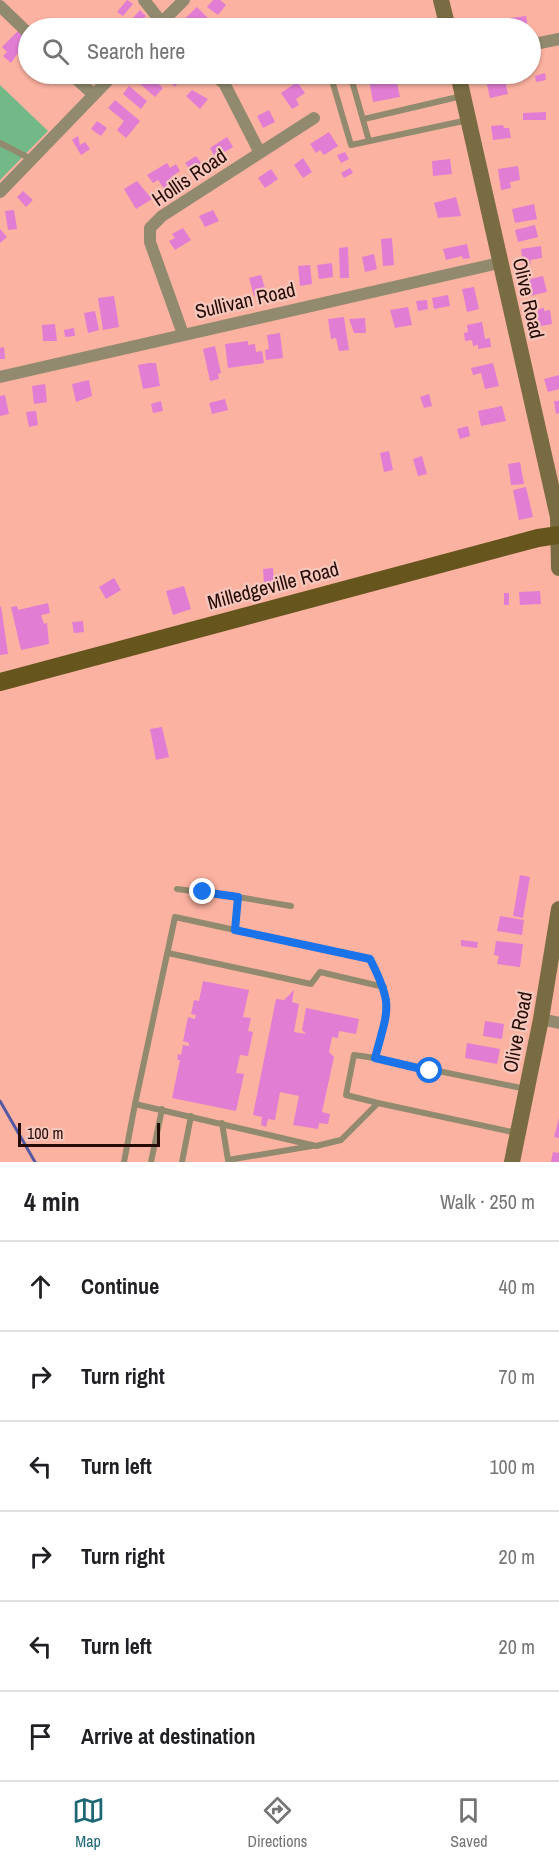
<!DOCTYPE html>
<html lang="en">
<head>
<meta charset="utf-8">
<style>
  :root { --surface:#fff; --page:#f2f2f2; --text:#202124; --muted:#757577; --line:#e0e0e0; --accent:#1d6673 }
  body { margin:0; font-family:"Archivo Narrow",sans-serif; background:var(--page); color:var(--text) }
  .scale { position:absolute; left:18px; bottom:15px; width:142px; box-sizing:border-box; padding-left:6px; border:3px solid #250b06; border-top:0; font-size:16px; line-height:21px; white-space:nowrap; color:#250b06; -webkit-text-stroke:4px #f6c8bd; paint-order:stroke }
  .stop { position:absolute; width:18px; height:18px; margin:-14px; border:4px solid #1a73e8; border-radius:50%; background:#fff }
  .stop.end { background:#1a73e8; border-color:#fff; box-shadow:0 2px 6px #0008 }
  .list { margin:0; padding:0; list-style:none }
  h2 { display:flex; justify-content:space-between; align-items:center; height:78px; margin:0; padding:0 24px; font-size:26px }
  h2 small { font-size:20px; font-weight:400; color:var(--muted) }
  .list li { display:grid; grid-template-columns:39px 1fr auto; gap:18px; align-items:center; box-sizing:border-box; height:90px; padding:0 24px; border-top:2px solid var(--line) }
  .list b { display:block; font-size:22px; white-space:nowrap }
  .list em { font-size:20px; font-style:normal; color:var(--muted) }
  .icon { flex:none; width:33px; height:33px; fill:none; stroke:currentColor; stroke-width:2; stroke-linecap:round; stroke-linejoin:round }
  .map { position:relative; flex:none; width:559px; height:1162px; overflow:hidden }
  .search { position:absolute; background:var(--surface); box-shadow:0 2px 4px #0004; left:18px; right:18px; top:18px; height:66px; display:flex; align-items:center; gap:15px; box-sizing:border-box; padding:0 21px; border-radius:33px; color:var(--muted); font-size:22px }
  .sheet { height:618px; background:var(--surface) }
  nav { display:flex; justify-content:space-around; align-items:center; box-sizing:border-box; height:84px; border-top:2px solid var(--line); background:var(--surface); font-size:16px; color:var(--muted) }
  nav a { display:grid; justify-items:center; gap:3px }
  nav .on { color:var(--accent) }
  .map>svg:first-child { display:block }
  .green { fill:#72b987 }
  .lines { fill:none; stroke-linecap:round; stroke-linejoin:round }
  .stream { stroke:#5259a2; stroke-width:3 }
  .building { fill:#e17dd3 }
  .lane { stroke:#928a6e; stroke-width:6 }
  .street { stroke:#928a6e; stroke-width:12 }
  .secondary { stroke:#796c42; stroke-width:16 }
  .primary { stroke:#66561e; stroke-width:18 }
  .route { stroke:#1a73e8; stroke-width:8 }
  .labels { text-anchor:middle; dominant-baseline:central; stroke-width:4.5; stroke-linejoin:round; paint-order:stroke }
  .street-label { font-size:20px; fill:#250b06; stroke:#f6c8bd }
</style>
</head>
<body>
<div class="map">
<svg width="559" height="1162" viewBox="0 0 559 1162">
  <rect width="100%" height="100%" fill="#fcb2a1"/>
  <path class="green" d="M0 85 48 131 0 180Z"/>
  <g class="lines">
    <path class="stream" d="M0 1101 35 1162"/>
  </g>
  <path class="building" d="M127 0 133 4 123 16 117 12Z
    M213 0H220L226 5 218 15 207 7Z
    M197 7 208 18 197 28H185L180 23Z
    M140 10 146 16 135 28H124Z
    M526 16 528 27 512 28 511 18Z
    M65 22 72 28H59Z
    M219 23 224 28H212Z
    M19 30 28 39 11 63 3 56 7 52 2 47Z
    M545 73 546 80 536 82 535 76Z
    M146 74 163 88 155 97 139 83Z
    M161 74H177L182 77 175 87Z
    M232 74H245L237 80Z
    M368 74H429V78L397 83 400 97 373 102Z
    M505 81 508 94 490 98 487 84Z
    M297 82 305 93 296 99 299 105 292 109 281 93Z
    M129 86 147 101 141 109 123 94Z
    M192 90 208 99 200 109 186 96Z
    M115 100 140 121 126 138 117 130 124 121 108 108Z
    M269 110 275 122 263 128 257 116Z
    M546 112V120H523V113Z
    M97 121 107 128 101 136 91 129Z
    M503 125 504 128H509L511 138 493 140 491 126Z
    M329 132 338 146 324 155 320 150 316 153 310 144Z
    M78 136 80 145 85 142 90 149 81 155 72 140Z
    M227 137 233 147 221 154 218 149 222 158 217 160 210 148Z
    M345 152 349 159 341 163 337 155Z
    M196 156 204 167 193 174 185 163Z
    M303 158 312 172 303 178 294 165Z
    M450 159 452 174 433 176 432 161Z
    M167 163 170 168 176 164 180 171 171 177 175 183 165 190 158 180 153 183 147 175Z
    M518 166 520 180 510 182 511 188 501 190 498 169Z
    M350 168 353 173 344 178 341 173Z
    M271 169 278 179 265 188 258 178Z
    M137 181 152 199 136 209 124 189Z
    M23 191 33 200 26 207 17 197Z
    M456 197 461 216 438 218 434 203Z
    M534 204 537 219 515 223 512 209Z
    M14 210 17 229 8 230 5 211Z
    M213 210 219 221 205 227 199 216Z
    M535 225 538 237 518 242 515 230Z
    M183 228 191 240 175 250 169 241 175 238 172 234Z
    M0 229 7 237 0 243Z
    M392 238 394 265 383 266 381 239Z
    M467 244 470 258 463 259 462 256 446 260 443 249Z
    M541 246 542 258 530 260 531 264 523 265 521 249Z
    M348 247 349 278H340L339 248Z
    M374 254 377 269 365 272 362 257Z
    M332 263 333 277 319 279 317 265Z
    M310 265 312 284 300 286 298 266Z
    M261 275 266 292 254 296 249 278Z
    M543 276 547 292 525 297 522 281Z
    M474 287 479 309 467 312 462 289Z
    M448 295 450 306 434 309 432 298Z
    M114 296 119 327 103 330 98 298Z
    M427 300 428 309 418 311 416 301Z
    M408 307 412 325 395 328 390 310Z
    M544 308V311L550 310 552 324 535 327 533 313H538V309Z
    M95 311 99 330 88 333 84 313Z
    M344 317 349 350 339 351 336 338 331 339 328 319Z
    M365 318 366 333H354L349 319Z
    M482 322 485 339 490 338 491 347 478 349V345L473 346 472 340 465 341 464 333 468 332 467 325Z
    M55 324 57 341H43L42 325Z
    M74 328 75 336 65 337 64 330Z
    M280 333 283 358 266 360 265 350 269 349 267 335Z
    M248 341V345L255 344 256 352 262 351 264 363 228 368 225 344Z
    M215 346 221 373 218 374 219 379 210 381 203 349Z
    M4 347 5 359H0V348Z
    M149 363H156L160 386 143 389 138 365Z
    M493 363 499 386 485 389 481 373 473 375 471 368Z
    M559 375V389L548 392 544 379Z
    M89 380 92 396 76 402 72 384Z
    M45 384 47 402 34 404 32 386Z
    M429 394 432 406 424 408 420 397Z
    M5 395 9 414 0 416V396Z
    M225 399 228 410 212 414 209 403Z
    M161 401 163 411 153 413 151 404Z
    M554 401H559V413L556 414Z
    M502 406 506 421 481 426 478 411Z
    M36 411 38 425 29 427 26 412Z
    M468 426 470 436 460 439 457 429Z
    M389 451 393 470 384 472 380 453Z
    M422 456 427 474 418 476 413 459Z
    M520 462 524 484 511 485 508 464Z
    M526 487 533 517 519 520 513 490Z
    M273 568 274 584 264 585 263 569Z
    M114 578 121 590 106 599 99 587Z
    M184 586 191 609 173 615 166 591Z
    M540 591 541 604 520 605 519 592Z
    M504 593H509V605H504Z
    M48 603 50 613 41 615 44 624 47 623 49 644 21 650 11 607 17 606 18 610Z
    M1 606 8 654 0 655V607Z
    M83 621 84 632 74 633 72 622Z
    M162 727 169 757 156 760 150 729Z
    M520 875 530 877 523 918 513 916Z
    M500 916 524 920 522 935 497 931Z
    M461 940 478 942 477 948 461 946Z
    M496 941 523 944 520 967 497 964 499 956 494 955Z
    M203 981 249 990 243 1017 251 1018 248 1031 253 1032 248 1056 240 1055 236 1073 244 1074 236 1111 172 1098 180 1060H177L178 1054 181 1055 183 1045 189 1046V1043L183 1041 188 1017 195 1019 196 1015 191 1014 194 1000 199 1001Z
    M294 990 292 1002 299 1004 294 1032 306 1034 302 1030 306 1008 359 1019 356 1034 339 1031 338 1038 332 1037 329 1052 334 1057 322 1112 330 1114 328 1124 319 1123 318 1129 293 1125 299 1096 280 1092 275 1120 268 1119 266 1127 261 1125 262 1117 253 1115 276 999 284 1000Z
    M485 1021 504 1024 502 1039 483 1036Z
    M467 1043 500 1049 497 1064 465 1058Z
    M559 1118V1138L554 1137Z
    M553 1152 559 1153V1162H551Z"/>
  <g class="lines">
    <path class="lane" d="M343 74 331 77 351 145 468 120
      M350 74 369 141
      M364 119 462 96
      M0 143 31 159
      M177 889 238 897 235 930 175 917 135 1104 316 1146 341 1140 378 1103 517 1133
      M238 897 291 906
      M235 930 370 959C394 1006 388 1009 375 1058L526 1089
      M168 953 311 984 320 972 384 987
      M375 1058 354 1055 346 1095 378 1103
      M222 1123 228 1160 312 1146
      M124 1162 135 1104
      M151 1162 162 1109
      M182 1162 191 1116"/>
    <path class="street" d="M144 0 166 28
      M0 6 28 33
      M156 28 184 0
      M530 45 559 39
      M71 74 94 95
      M213 74 224 83 260 153
      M0 192 114 74
      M183 334 150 242V228L162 216 314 118
      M0 377 499 263
      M541 1019 559 1023"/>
    <path class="secondary" d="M441 0 448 28
      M458 74 558 517 559 568
      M512 1162 541 1019 559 909"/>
    <path class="primary" d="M0 682 538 538 559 535"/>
  </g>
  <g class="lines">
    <path class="route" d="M203 892 238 897 235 930 370 959C394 1006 388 1009 375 1058L430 1071"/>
  </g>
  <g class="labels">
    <g class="street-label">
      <text transform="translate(189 177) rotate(-34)">Hollis Road</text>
      <text transform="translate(529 298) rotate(77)">Olive Road</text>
      <text transform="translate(245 300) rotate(-13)">Sullivan Road</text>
      <text transform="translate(273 585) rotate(-15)">Milledgeville Road</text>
      <text transform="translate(517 1032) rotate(-79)">Olive Road</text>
    </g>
  </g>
</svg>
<div class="scale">100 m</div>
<div class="stop" style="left:430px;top:1071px"></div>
<div class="stop end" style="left:203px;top:892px"></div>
<div class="search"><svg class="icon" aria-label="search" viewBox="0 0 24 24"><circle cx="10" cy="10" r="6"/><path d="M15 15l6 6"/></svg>Search here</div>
</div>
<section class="sheet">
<h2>4 min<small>Walk · 250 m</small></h2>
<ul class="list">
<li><svg class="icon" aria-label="ahead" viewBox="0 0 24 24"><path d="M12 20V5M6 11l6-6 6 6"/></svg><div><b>Continue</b></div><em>40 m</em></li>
<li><svg class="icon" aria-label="right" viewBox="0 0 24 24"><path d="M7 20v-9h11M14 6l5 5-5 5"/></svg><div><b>Turn right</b></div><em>70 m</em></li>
<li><svg class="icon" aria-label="left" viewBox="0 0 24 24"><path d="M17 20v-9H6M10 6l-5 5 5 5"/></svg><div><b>Turn left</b></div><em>100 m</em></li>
<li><svg class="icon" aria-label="right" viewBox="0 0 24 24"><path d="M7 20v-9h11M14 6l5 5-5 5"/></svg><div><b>Turn right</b></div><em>20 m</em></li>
<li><svg class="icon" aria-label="left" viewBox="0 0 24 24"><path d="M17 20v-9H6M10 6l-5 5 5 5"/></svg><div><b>Turn left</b></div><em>20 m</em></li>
<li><svg class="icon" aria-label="arrive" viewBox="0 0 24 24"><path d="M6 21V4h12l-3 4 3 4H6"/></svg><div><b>Arrive at destination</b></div></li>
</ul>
</section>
<nav>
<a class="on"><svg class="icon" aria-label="map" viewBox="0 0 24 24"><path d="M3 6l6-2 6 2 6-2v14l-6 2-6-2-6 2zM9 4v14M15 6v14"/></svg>Map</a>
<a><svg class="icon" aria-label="directions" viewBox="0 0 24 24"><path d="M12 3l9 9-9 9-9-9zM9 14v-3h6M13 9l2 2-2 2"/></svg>Directions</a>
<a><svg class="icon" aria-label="saved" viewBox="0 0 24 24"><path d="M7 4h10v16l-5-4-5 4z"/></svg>Saved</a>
</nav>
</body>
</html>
